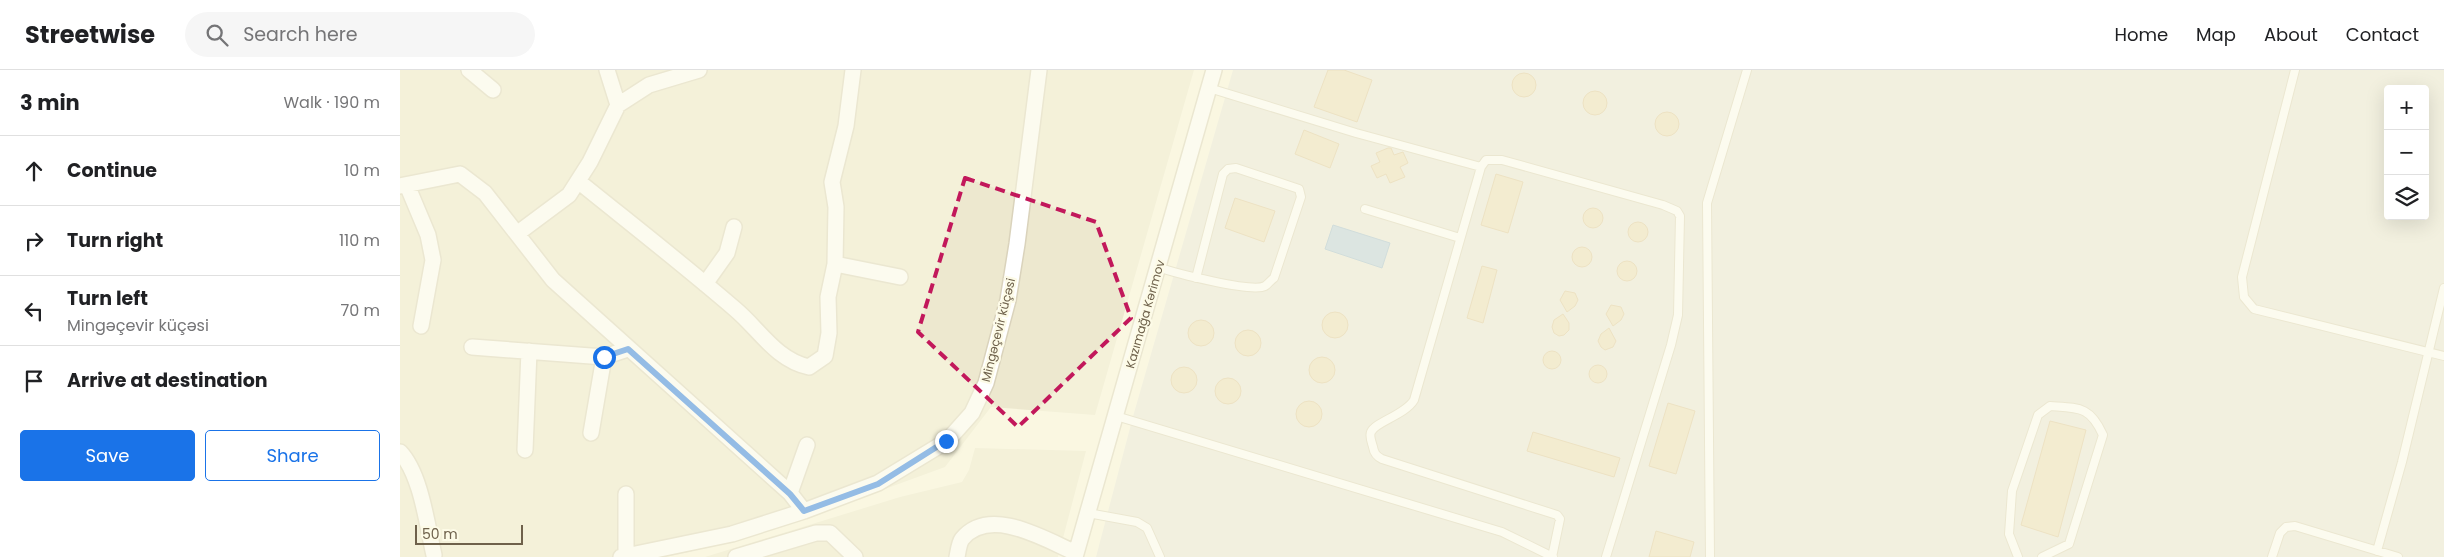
<!DOCTYPE html>
<html lang="en">
<head>
<meta charset="utf-8">
<style>
  :root { --surface:#fff; --page:#f6f6f6; --text:#202124; --muted:#757577; --line:#e0e0e0; --accent:#1a73e8 }
  body { margin:0; font-family:Poppins,sans-serif; background:var(--page); color:var(--text) }
  .controls { position:absolute; right:15px; top:15px; display:grid; overflow:hidden; border-radius:5px; box-shadow:0 5px 20px #0002 }
  .controls button { width:45px; height:45px; display:grid; place-items:center; padding:0; border:0; border-bottom:1px solid var(--line); background:var(--surface); color:var(--text); font:25px sans-serif }
  .scale { position:absolute; left:15px; bottom:12px; width:108px; box-sizing:border-box; padding-left:5px; border:2px solid #6e614b; border-top:0; font-size:14px; line-height:18px; white-space:nowrap; color:#6e614b; -webkit-text-stroke:4px #fdfbe7; paint-order:stroke }
  .stop { position:absolute; width:15px; height:15px; margin:-11px; border:4px solid #1a73e8; border-radius:50%; background:#fff }
  .stop.end { background:#1a73e8; border-color:#fff; box-shadow:0 1px 5px #0008 }
  .list { margin:0; padding:0; list-style:none }
  h2 { display:flex; justify-content:space-between; align-items:center; height:65px; margin:0; padding:0 20px; font-size:21px }
  h2 small { font-size:16px; font-weight:400; color:var(--muted) }
  .list li { display:grid; grid-template-columns:32px 1fr auto; gap:15px; align-items:center; box-sizing:border-box; height:70px; padding:0 20px; border-top:1px solid var(--line) }
  .list b { display:block; font-size:19px; white-space:nowrap }
  .list p { margin:0; font-size:16px; white-space:nowrap; color:var(--muted) }
  .list em { font-size:16px; font-style:normal; color:var(--muted) }
  .actions { display:flex; gap:10px; padding:15px 20px }
  .actions a { flex:1; padding:11px 0; border:1px solid var(--accent); border-radius:5px; text-align:center; font-size:18px; color:var(--accent) }
  .actions .main { background:var(--accent); color:#fff }
  .icon { flex:none; width:28px; height:28px; fill:none; stroke:currentColor; stroke-width:2; stroke-linecap:round; stroke-linejoin:round }
  .map { position:relative; flex:none; width:2044px; height:487px; overflow:hidden }
  header { display:flex; align-items:center; gap:30px; box-sizing:border-box; height:70px; padding:0 25px; background:var(--surface); border-bottom:1px solid var(--line) }
  header strong { font-size:24px }
  nav { display:flex; gap:28px; margin-inline-start:auto; font-size:18px }
  .search { width:350px; height:45px; background:var(--page); display:flex; align-items:center; gap:12px; box-sizing:border-box; padding:0 18px; border-radius:28px; color:var(--muted); font-size:19px }
  main { display:flex }
  aside { flex:1; background:var(--surface) }
  .map>svg:first-child { display:block }
  .residential { fill:#ede8cf }
  .industrial { fill:#e9e6dc; fill-rule:evenodd }
  .water { fill:#b8cfe1; stroke:#9fbcd2 }
  .building { fill:#ecddbb; stroke:#ddc89d }
  .lines { fill:none; stroke-linecap:round; stroke-linejoin:round }
  .service-casing { stroke:#dad3bc; stroke-width:10 }
  .minor-casing { stroke:#dad3bc; stroke-width:18 }
  .service { stroke:#fff; stroke-width:8 }
  .minor { stroke:#fff; stroke-width:15 }
  .route { stroke:#1a73e8; stroke-width:6 }
  .marked { fill:none; stroke:#c2185b; stroke-width:4; stroke-dasharray:10 6; stroke-linejoin:round }
  .labels { text-anchor:middle; dominant-baseline:central; stroke-width:4.5; stroke-linejoin:round; paint-order:stroke }
  .street-label { font-size:12px; fill:#6e614b; stroke:#fdfbe7 }
</style>
</head>
<body>
<header>
<strong>Streetwise</strong>
<div class="search"><svg class="icon" aria-label="search" viewBox="0 0 24 24"><circle cx="10" cy="10" r="6"/><path d="M15 15l6 6"/></svg>Search here</div>
<nav><a>Home</a><a>Map</a><a>About</a><a>Contact</a></nav>
</header>
<main>
<aside>
<h2>3 min<small>Walk · 190 m</small></h2>
<ul class="list">
<li><svg class="icon" aria-label="ahead" viewBox="0 0 24 24"><path d="M12 20V5M6 11l6-6 6 6"/></svg><div><b>Continue</b></div><em>10 m</em></li>
<li><svg class="icon" aria-label="right" viewBox="0 0 24 24"><path d="M7 20v-9h11M14 6l5 5-5 5"/></svg><div><b>Turn right</b></div><em>110 m</em></li>
<li><svg class="icon" aria-label="left" viewBox="0 0 24 24"><path d="M17 20v-9H6M10 6l-5 5 5 5"/></svg><div><b>Turn left</b><p>Mingəçevir küçəsi</p></div><em>70 m</em></li>
<li><svg class="icon" aria-label="arrive" viewBox="0 0 24 24"><path d="M6 21V4h12l-3 4 3 4H6"/></svg><div><b>Arrive at destination</b></div></li>
</ul>
<div class="actions"><a class="main">Save</a><a>Share</a></div>
</aside>
<div class="map">
<svg width="2044" height="487" viewBox="0 0 2044 487">
  <rect width="100%" height="100%" fill="#faf7e1"/>
  <path class="residential" d="M0 0H794L695 345 591 337 545 397 433 438 289 482 266 487H0Z
    M575 378 686 381 658 487H305L500 427 562 412 569 400Z"/>
  <path class="industrial" d="M833 0H2044V487H696L734 343ZM1988 19H2025V146H1988Z"/>
  <path class="water" d="M933 155 990 173 982 198 925 179Z"/>
  <path class="building" d="M928 0H944L972 10 957 52 914 37Z
    M1112 15a12 12 0 1 1 24 0a12 12 0 1 1-24 0Z
    M1183 33a12 12 0 1 1 24 0a12 12 0 1 1-24 0Z
    M1255 54a12 12 0 1 1 24 0a12 12 0 1 1-24 0Z
    M904 60 939 74 930 98 895 84Z
    M988 78H991L994 85 1003 82 1008 93 1000 97 1005 107 990 113 986 104 977 108 971 96 980 92 976 83Z
    M1096 104 1123 112 1108 163 1081 155Z
    M835 128 875 141 864 172 825 158Z
    M1183 148a10 10 0 1 1 20 0a10 10 0 1 1-20 0Z
    M1228 162a10 10 0 1 1 20 0a10 10 0 1 1-20 0Z
    M1172 187a10 10 0 1 1 20 0a10 10 0 1 1-20 0Z
    M1217 201a10 10 0 1 1 20 0a10 10 0 1 1-20 0Z
    M1082 196 1097 200 1083 253 1067 248Z
    M1165 221 1175 223 1178 230 1175 236 1167 242 1160 230Z
    M1211 235 1221 237 1224 244 1221 250 1213 256 1206 244Z
    M922 255a13 13 0 1 1 26 0a13 13 0 1 1-26 0Z
    M1163 244 1169 253V260L1164 265 1159 266 1154 263 1152 257 1154 250Z
    M788 263a13 13 0 1 1 26 0a13 13 0 1 1-26 0Z
    M1209 258 1216 271 1213 277 1205 280 1201 277 1198 271 1201 264Z
    M835 273a13 13 0 1 1 26 0a13 13 0 1 1-26 0Z
    M1143 290a9 9 0 1 1 18 0a9 9 0 1 1-18 0Z
    M909 300a13 13 0 1 1 26 0a13 13 0 1 1-26 0Z
    M1189 304a9 9 0 1 1 18 0a9 9 0 1 1-18 0Z
    M771 310a13 13 0 1 1 26 0a13 13 0 1 1-26 0Z
    M815 321a13 13 0 1 1 26 0a13 13 0 1 1-26 0Z
    M896 344a13 13 0 1 1 26 0a13 13 0 1 1-26 0Z
    M1268 333 1295 341 1276 404 1249 396Z
    M1650 351 1686 360 1658 467 1621 455Z
    M1133 362 1220 388 1214 407 1127 381Z
    M1256 461 1294 472 1290 487H1249Z"/>
  <g class="lines">
    <defs>
      <path id="service" d="M1895 0 1842 207 1844 227 1854 239 2044 286
        M809 18 956 63 1081 97
        M965 139 1060 168
        M758 197C775 203 852 223 865 216 868 214 871 210 874 208L901 127 899 119 836 98 828 99 823 104 796 208
        M716 346 1102 462 1153 487
        M688 443 737 452 747 458 760 487
        M1977 481 2002 392 2044 218
        M1152 487 1160 449 1157 445 982 389C976 386 974 383 973 377 972 373 969 366 971 362 975 352 1005 345 1014 330L1081 97 1086 90H1102L1263 135 1277 141 1280 146 1278 245 1271 275 1206 487
        M1310 487 1307 133 1347 0
        M1618 487 1609 464 1612 421 1638 345 1650 336C1679 338 1690 336 1703 365L1669 474 1642 487
        M1872 487 1880 463 1886 457 1895 456 1998 487"/>
      <path id="minor" d="M69 0 93 20
        M207 0 218 35
        M178 111C230 153 284 195 335 239 359 259 376 290 409 297L425 286 429 263 428 227 435 194 436 137 432 112 446 56 453 0
        M7 115 28 165 33 190 21 256
        M0 116 60 104 85 123 153 210 390 423 404 441
        M118 163 169 125 190 92 218 35 249 15 299 0
        M435 194 500 207
        M305 214 327 183 334 157
        M72 277 204 287 228 279
        M191 363 204 287
        M125 380 129 281
        M0 382C21 404 27 455 34 485
        M390 423 407 375
        M226 424V487
        M221 487 332 464 404 441 478 413 547 371 572 343 586 313 608 230 617 174 639 0
        M336 487 416 463H430L455 487
        M557 487C558 482 559 473 562 469 590 435 646 470 676 483
        M675 487 814 0"/>
    </defs>
    <use href="#service" class="service-casing"/>
    <use href="#minor" class="minor-casing"/>
    <use href="#service" class="service"/>
    <use href="#minor" class="minor"/>
  </g>
  <g class="lines">
    <path class="route" d="M204 287 228 279 390 424 404 441 478 414 546 371"/>
  </g>
  <path d="M0 0H2044V487H0ZM565 108 696 152 731 248 618 357 518 262Z" fill="#faf7e1" fill-opacity=".55" fill-rule="evenodd"/>
  <path class="marked" d="M565 108 696 152 731 248 618 357 518 262Z"/>
  <g class="labels">
    <g class="street-label">
      <text transform="translate(745 244) rotate(-74)">Kazımağa Kərimov</text>
      <text transform="translate(598 260) rotate(-76)">Mingəçevir küçəsi</text>
    </g>
  </g>
</svg>
<div class="controls">
<button>+</button>
<button>−</button>
<button><svg class="icon" aria-label="layers" viewBox="0 0 24 24"><path d="M12 4l9 5-9 5-9-5zM3 14l9 5 9-5"/></svg></button>
</div>
<div class="scale">50 m</div>
<div class="stop" style="left:204px;top:287px"></div>
<div class="stop end" style="left:546px;top:371px"></div>
</div>
</main>
</body>
</html>
